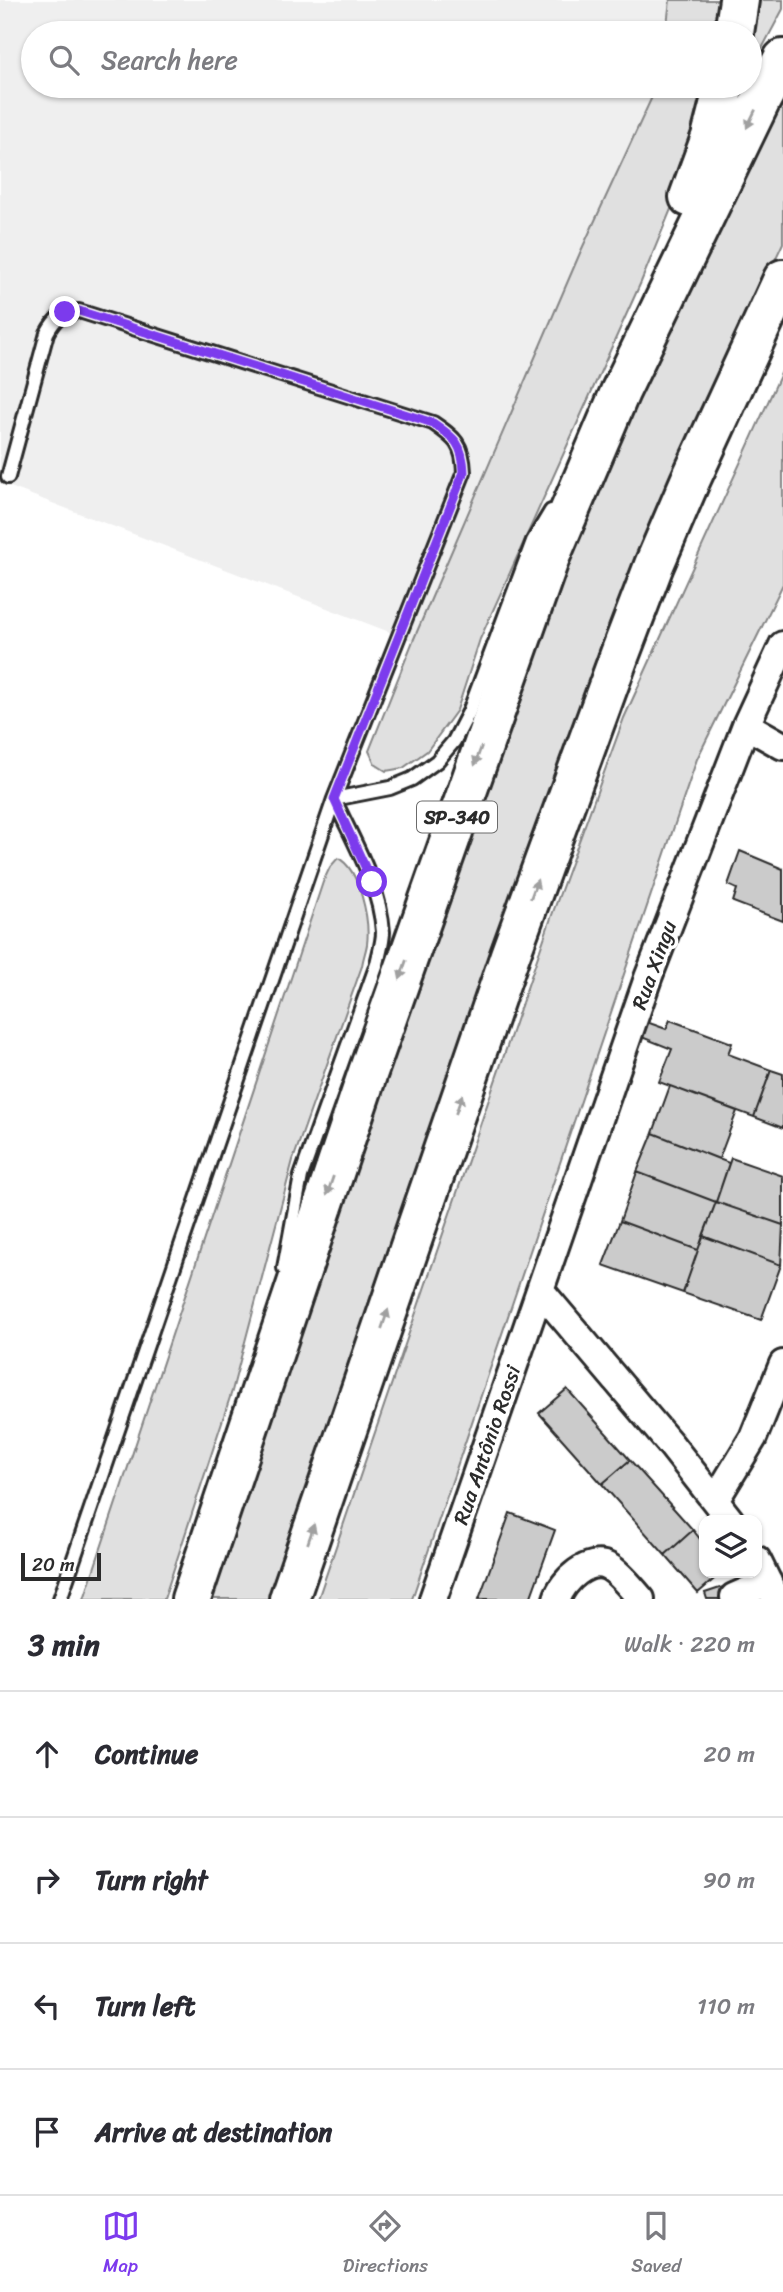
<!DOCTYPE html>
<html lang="en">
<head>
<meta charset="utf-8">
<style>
  :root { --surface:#fff; --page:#f7f7f7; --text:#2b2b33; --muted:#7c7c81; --line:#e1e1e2; --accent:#7c3aed }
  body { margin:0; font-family:Sriracha,sans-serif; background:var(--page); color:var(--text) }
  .controls { position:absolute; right:21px; bottom:21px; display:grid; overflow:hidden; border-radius:14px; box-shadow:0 2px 5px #0004 }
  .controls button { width:63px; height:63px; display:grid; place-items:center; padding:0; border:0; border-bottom:2px solid var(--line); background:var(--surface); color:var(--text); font:35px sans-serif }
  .scale { position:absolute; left:21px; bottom:18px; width:80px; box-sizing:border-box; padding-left:7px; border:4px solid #2b2b2b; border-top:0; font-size:19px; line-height:24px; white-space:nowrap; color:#2b2b2b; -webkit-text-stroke:5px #fff; paint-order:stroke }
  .stop { position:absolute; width:21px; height:21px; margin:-16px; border:5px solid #7c3aed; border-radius:50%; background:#fff }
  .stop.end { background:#7c3aed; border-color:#fff; box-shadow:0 2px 7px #0008 }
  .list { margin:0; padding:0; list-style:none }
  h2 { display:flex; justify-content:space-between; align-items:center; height:91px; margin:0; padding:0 28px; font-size:30px }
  h2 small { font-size:23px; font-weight:400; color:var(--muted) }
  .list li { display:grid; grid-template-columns:46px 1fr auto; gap:21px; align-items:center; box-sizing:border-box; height:126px; padding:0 28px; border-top:2px solid var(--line) }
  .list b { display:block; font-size:26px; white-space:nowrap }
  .list em { font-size:23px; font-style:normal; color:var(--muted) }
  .icon { flex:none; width:38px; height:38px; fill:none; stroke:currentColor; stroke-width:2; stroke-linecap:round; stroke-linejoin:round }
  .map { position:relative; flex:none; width:783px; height:1599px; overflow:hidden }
  .search { position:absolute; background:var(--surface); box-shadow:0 2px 5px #0004; left:21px; right:21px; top:21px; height:77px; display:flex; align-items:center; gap:18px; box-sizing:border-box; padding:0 24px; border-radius:38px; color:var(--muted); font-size:26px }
  .sheet { height:595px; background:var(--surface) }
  nav { display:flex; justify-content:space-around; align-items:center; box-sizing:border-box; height:98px; border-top:2px solid var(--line); background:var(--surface); font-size:19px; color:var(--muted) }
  nav a { display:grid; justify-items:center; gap:4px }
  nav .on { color:var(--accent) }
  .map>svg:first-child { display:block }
  .built { fill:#efefef }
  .green { fill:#e0e0e0; stroke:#868686; stroke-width:2 }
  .building { fill:#cbcbcb; stroke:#2b2b2b; stroke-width:2 }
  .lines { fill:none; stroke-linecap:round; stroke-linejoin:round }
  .service-casing { stroke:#2b2b2b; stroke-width:18 }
  .minor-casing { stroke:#2b2b2b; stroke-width:32 }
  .motorway-casing { stroke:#2b2b2b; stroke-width:44 }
  .service { stroke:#fff; stroke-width:12 }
  .minor { stroke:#fff; stroke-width:26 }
  .motorway { stroke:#fff; stroke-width:38 }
  .oneway { fill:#a0a0a0 }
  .route { stroke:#7c3aed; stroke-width:9 }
  .labels { text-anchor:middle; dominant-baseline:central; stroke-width:7; stroke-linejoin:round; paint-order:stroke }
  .shield { fill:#fff; stroke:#6b6b6b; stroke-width:2 }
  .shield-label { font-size:19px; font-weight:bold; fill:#2b2b2b }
  .street-label { font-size:21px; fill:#2b2b2b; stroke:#fff }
</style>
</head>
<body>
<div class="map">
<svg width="783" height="1599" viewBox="0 0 783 1599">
  <rect width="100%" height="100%" fill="#fff"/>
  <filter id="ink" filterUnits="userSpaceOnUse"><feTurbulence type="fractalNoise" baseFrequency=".0143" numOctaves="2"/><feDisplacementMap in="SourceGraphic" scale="14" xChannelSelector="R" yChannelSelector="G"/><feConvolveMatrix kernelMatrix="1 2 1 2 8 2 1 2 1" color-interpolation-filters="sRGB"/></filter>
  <g filter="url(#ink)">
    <path class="built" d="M0 0H670L666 33H33V86H657L580 253 413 641 0 483Z"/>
    <path class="green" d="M670 0H722L719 33H666Z
      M748 0H783V9L750 71Z
      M657 86H713L683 180 641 282 480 639 457 710 427 751 403 768 386 771 375 764 369 751 413 641 580 253Z
      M783 92V243L687 447 272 1599H205L551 602 673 315Z
      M783 369V584L697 759 412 1599H318L552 915 624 718Z
      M338 858C360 869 370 921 367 944 366 951 363 958 362 966L293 1160 232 1391 164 1599H84L323 882 330 867Z"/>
    <path class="building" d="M740 851 783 869V921L733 902 737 889 728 885Z
      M670 1020 732 1043 728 1054 771 1070 754 1117 659 1082 672 1049 639 1036 644 1021 666 1029Z
      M771 1070 783 1074V1128L754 1117Z
      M670 1086 737 1111 719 1159 653 1133Z
      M653 1133 729 1163 716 1202 637 1172Z
      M731 1158 783 1176V1225L716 1202Z
      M637 1172 716 1202 698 1250 620 1221Z
      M716 1202 783 1225 781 1265 703 1236Z
      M620 1221 698 1250 683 1293 603 1265Z
      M703 1236 781 1265 761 1320 683 1293Z
      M567 1389 630 1460 602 1484 539 1413Z
      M630 1460 693 1530 665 1555 602 1484Z
      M510 1513 555 1530 530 1599H479Z
      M693 1530 704 1544V1573H721L698 1593 665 1555Z
      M729 1585 734 1599H707L705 1593Z"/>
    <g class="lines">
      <defs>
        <path id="service" d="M8 477 47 333C55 318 62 312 79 311L433 423C455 438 463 444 464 472L334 799 60 1599
          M334 799 390 788 412 779 437 761 454 741 469 712 533 541 551 511
          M284 1268 301 1176 377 964C379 954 383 942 383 932 380 885 353 841 334 799"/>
        <path id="minor" d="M746 725 783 746
          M540 1290 672 1446 730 1520
          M716 1499 753 1438 783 1364
          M757 1560 776 1599
          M734 1597 768 1582
          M433 1599 648 978 746 725 783 645
          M557 1599C562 1581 589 1556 609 1567 621 1574 632 1589 641 1599"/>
        <path id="motorway" d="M734 33 739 0
          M689 197 711 137 724 86
          M191 1599 368 1072 550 557 620 392 761 100 783 59
          M289 1599 510 955 620 654 654 565 690 481 783 279"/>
      </defs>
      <use href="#service" class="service-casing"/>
      <use href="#minor" class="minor-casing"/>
      <use href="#motorway" class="motorway-casing"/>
      <use href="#service" class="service"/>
      <use href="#minor" class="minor"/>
      <use href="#motorway" class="motorway"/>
    </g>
    <defs><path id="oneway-solid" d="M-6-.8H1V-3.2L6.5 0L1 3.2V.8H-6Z" transform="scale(1.75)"/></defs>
    <g class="oneway">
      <use href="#oneway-solid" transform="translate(751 119) rotate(116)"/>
      <use href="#oneway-solid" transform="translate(478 756) rotate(110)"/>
      <use href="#oneway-solid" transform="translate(534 889) rotate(-70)"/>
      <use href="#oneway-solid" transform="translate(403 970) rotate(109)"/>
      <use href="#oneway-solid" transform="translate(459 1104) rotate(-71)"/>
      <use href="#oneway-solid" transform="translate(330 1186) rotate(109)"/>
      <use href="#oneway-solid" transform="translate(385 1319) rotate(-71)"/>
      <use href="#oneway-solid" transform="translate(311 1534) rotate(-71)"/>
    </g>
  </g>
  <g class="lines" filter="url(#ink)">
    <path class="route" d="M65 312 79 311 433 423C455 438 463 444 464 472L334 799 372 882"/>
  </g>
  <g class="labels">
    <rect class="shield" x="417" y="801.5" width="80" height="31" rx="5"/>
    <g class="shield-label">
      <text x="457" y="817">SP-340</text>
    </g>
    <g class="street-label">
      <text transform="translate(654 965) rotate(-70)">Rua Xingu</text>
      <text transform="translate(487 1445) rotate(-71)">Rua Antônio Rossi</text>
    </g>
  </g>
</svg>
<div class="controls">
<button><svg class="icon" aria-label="layers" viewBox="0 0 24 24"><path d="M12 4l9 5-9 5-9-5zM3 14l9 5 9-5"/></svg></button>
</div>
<div class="scale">20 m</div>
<div class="stop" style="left:372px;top:882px"></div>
<div class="stop end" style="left:65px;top:312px"></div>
<div class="search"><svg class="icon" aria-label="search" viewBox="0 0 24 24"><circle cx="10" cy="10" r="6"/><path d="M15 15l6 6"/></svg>Search here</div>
</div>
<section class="sheet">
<h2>3 min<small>Walk · 220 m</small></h2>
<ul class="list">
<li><svg class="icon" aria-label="ahead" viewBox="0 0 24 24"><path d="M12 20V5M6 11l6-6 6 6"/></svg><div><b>Continue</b></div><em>20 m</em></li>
<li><svg class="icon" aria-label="right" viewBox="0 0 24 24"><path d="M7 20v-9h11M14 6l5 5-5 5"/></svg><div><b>Turn right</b></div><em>90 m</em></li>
<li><svg class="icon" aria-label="left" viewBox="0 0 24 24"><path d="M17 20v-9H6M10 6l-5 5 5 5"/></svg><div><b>Turn left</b></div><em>110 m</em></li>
<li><svg class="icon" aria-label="arrive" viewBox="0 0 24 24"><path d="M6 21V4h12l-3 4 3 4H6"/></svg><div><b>Arrive at destination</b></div></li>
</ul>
</section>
<nav>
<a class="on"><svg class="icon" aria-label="map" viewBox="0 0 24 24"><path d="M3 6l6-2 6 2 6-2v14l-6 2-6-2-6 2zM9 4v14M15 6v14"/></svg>Map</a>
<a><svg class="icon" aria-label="directions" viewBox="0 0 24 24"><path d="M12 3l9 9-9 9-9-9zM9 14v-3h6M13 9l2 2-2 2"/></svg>Directions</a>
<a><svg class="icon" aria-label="saved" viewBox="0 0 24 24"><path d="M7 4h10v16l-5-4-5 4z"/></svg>Saved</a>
</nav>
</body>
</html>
